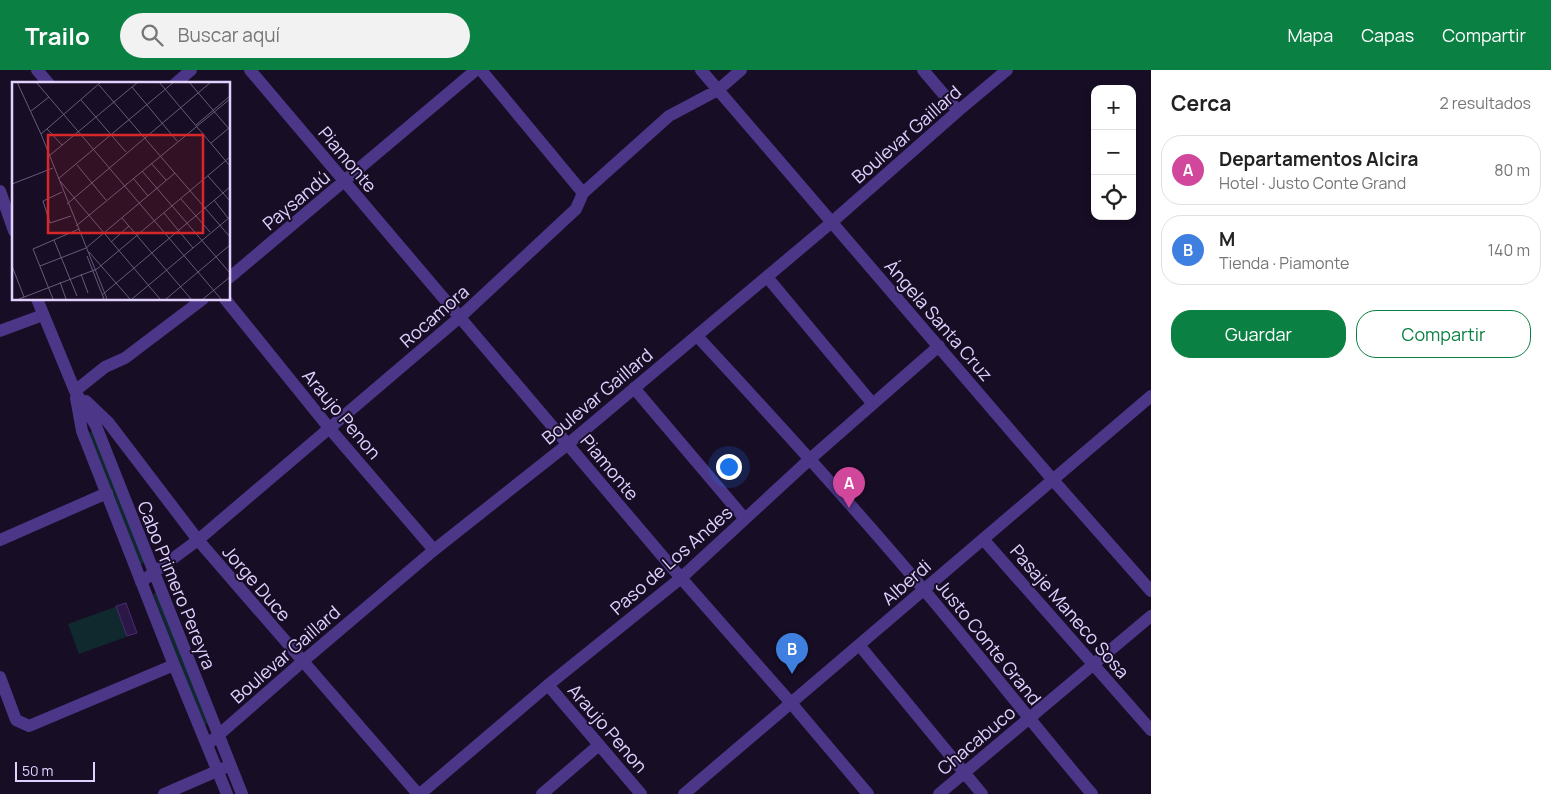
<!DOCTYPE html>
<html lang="es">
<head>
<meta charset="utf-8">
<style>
  :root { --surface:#fff; --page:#f2f2f2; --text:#222; --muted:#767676; --line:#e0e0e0; --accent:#0b8043 }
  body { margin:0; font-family:Manrope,sans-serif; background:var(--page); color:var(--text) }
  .controls { position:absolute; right:15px; top:15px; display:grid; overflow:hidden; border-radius:10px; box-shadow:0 2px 8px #0003 }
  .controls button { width:45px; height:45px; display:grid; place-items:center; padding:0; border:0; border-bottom:1px solid var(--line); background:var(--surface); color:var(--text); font:25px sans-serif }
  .scale { position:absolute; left:15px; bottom:12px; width:80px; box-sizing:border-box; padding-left:5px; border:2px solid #e1d1ff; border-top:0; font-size:14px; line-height:18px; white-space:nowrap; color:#e1d1ff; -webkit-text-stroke:4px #170d25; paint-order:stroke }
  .you { position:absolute; left:728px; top:396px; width:18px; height:18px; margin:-12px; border:4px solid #fff; border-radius:50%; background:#1a73e8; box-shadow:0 0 0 8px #1a73e833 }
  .badge { display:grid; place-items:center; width:32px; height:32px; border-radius:50%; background:var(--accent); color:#fff; font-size:16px; font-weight:700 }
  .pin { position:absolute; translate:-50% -41px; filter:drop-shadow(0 1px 2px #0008) }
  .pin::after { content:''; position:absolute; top:26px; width:18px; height:15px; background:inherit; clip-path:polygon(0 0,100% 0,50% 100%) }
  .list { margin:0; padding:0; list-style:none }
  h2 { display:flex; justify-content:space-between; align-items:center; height:65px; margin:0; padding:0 20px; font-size:21px }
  h2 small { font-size:16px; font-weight:400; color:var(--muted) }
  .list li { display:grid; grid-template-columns:32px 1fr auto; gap:15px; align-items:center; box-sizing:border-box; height:70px; margin:0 10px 10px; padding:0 10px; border:1px solid var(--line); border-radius:20px }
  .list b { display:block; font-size:19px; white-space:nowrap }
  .list p { margin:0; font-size:16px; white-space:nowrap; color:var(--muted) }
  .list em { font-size:16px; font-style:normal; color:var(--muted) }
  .actions { display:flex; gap:10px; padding:15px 20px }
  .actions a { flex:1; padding:11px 0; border:1px solid var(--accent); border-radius:20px; text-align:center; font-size:18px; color:var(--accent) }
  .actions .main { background:var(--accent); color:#fff }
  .icon { flex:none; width:28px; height:28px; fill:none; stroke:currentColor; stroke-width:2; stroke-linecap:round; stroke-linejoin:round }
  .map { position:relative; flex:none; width:1151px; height:724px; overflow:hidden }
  header { display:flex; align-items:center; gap:30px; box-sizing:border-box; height:70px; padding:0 25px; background:var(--accent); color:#fff }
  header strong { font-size:24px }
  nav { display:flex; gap:28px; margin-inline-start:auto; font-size:18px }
  .search { width:350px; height:45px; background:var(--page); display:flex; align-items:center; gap:12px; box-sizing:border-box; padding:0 18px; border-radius:28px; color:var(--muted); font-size:19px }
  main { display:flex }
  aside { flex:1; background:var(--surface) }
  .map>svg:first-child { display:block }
  .green { fill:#10292f }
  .building { fill:#2c1847; stroke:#492974 }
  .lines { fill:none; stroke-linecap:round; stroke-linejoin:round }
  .minor { stroke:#4b3687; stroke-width:12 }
  .labels { text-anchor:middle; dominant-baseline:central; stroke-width:4; stroke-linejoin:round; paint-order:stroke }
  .street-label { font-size:18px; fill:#e1d1ff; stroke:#170d25 }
  .inset-road { fill:none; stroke:#685b7c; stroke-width:1 }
  .view { fill:#d62828; fill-opacity:0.15; stroke:#d62828; stroke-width:2.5 }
  .inset-edge { fill:none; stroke:#e1d1ff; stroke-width:2.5 }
</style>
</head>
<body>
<header>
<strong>Trailo</strong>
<div class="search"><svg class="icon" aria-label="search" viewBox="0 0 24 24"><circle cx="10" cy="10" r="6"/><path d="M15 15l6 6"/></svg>Buscar aquí</div>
<nav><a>Mapa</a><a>Capas</a><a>Compartir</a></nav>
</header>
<main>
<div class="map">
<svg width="1151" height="724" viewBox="0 0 1151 724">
  <rect width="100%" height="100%" fill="#170d25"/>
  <path class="green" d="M93 361 144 493 139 495 89 363Z
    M157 522 208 654 203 656 153 524Z
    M126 533 137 563 79 584 68 554Z"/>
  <path class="building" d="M126 533 137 563 127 566 116 536Z"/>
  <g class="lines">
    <path class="minor" d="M37 0 49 14
      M250 0 681 508 791 633 868 724
      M481 0 583 123
      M701 0 1053 410 1151 521
      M923 0 958 41
      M175 14 191 0
      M0 121 14 161
      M767 207 872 333
      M229 208 476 0
      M37 229 75 321 96 356 242 724
      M225 229 330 359 434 480
      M0 261 43 245
      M697 266C774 349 851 433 924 520 981 587 1035 657 1092 724
      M634 318 745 449
      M75 321 105 297 125 288 203 229
      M76 328 82 361 174 595 227 724
      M86 331 108 352 198 470 418 724
      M983 469 1151 660
      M0 470 107 423
      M141 512 198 470 460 247 576 139 583 123 669 46 718 20 741 0
      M860 576 982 724
      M0 607 16 650 29 656 174 595
      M548 615 641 724
      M207 675 302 592 434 480 568 374 832 152 958 41 1007 0
      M164 724 224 698
      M420 724 548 615 681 508 810 389 939 276
      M542 724 599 675
      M684 724 1151 326
      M939 724 1151 546"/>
  </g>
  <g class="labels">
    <g class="street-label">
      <text transform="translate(906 64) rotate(-41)">Boulevar Gaillard</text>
      <text transform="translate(348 89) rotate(50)">Piamonte</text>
      <text transform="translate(296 130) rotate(-40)">Paysandú</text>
      <text transform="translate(434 246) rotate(-41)">Rocamora</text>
      <text transform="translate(939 250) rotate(49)">Ángela Santa Cruz</text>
      <text transform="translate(597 326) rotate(-40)">Boulevar Gaillard</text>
      <text transform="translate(342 344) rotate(50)">Araujo Penon</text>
      <text transform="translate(610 397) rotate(50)">Piamonte</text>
      <text transform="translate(671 490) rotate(-41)">Paso de Los Andes</text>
      <text transform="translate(906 512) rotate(-41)">Alberdi</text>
      <text transform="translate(257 513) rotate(49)">Jorge Duce</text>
      <text transform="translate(177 515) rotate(68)">Cabo Primero Pereyra</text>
      <text transform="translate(1070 541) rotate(49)">Pasaje Maneco Sosa</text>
      <text transform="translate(989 572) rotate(51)">Justo Conte Grand</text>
      <text transform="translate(285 584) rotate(-41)">Boulevar Gaillard</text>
      <text transform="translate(608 658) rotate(49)">Araujo Penon</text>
      <text transform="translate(976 670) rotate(-40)">Chacabuco</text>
    </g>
  </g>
  <g transform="translate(12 12)">
    <rect width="218" height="218" fill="#170d25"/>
    <path class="inset-road" d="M5 0 29 52 95 217M24 0 209 217M147 0 218 84M177 0 218 48M87 3 218 155M120 5 165 59M69 18 114 70M19 29 37 15M184 43 218 14M35 47 50 63M29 52 89 0M199 61 217 46M37 74 126 0M139 81 154 98M65 83 94 118M130 89 218 191M196 94 218 119M121 96 136 114M46 97 162 0M48 99 148 217M0 102 41 86M50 110 31 119 38 141 59 134M169 117 198 150M202 118 216 136M55 122 199 0M152 131 181 166M110 136 179 217M64 144 218 17M42 158 65 214M99 160 117 144M77 170 118 217M75 174 92 217M0 184 12 215M28 184 74 166 163 91M69 192 76 211M48 200 54 217M90 213 218 105M7 217 85 187 218 75M41 217 21 167 67 147M120 217 218 135M154 217 218 163M191 217 218 195"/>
    <path class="view" d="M36 53H191V151H36Z"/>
    <rect width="218" height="218" class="inset-edge"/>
  </g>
</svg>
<div class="controls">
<button>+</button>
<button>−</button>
<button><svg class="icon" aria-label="locate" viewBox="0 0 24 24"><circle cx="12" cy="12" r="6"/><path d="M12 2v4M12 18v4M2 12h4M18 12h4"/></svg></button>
</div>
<div class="scale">50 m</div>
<div class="you"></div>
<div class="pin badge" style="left:849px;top:438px;background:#d1479c">A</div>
<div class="pin badge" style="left:792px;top:604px;background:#3f7fe0">B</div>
</div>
<aside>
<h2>Cerca<small>2 resultados</small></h2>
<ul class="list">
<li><span class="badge" style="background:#d1479c">A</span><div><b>Departamentos Alcira</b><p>Hotel · Justo Conte Grand</p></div><em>80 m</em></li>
<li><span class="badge" style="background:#3f7fe0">B</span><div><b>M</b><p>Tienda · Piamonte</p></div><em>140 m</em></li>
</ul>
<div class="actions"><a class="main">Guardar</a><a>Compartir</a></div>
</aside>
</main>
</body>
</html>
